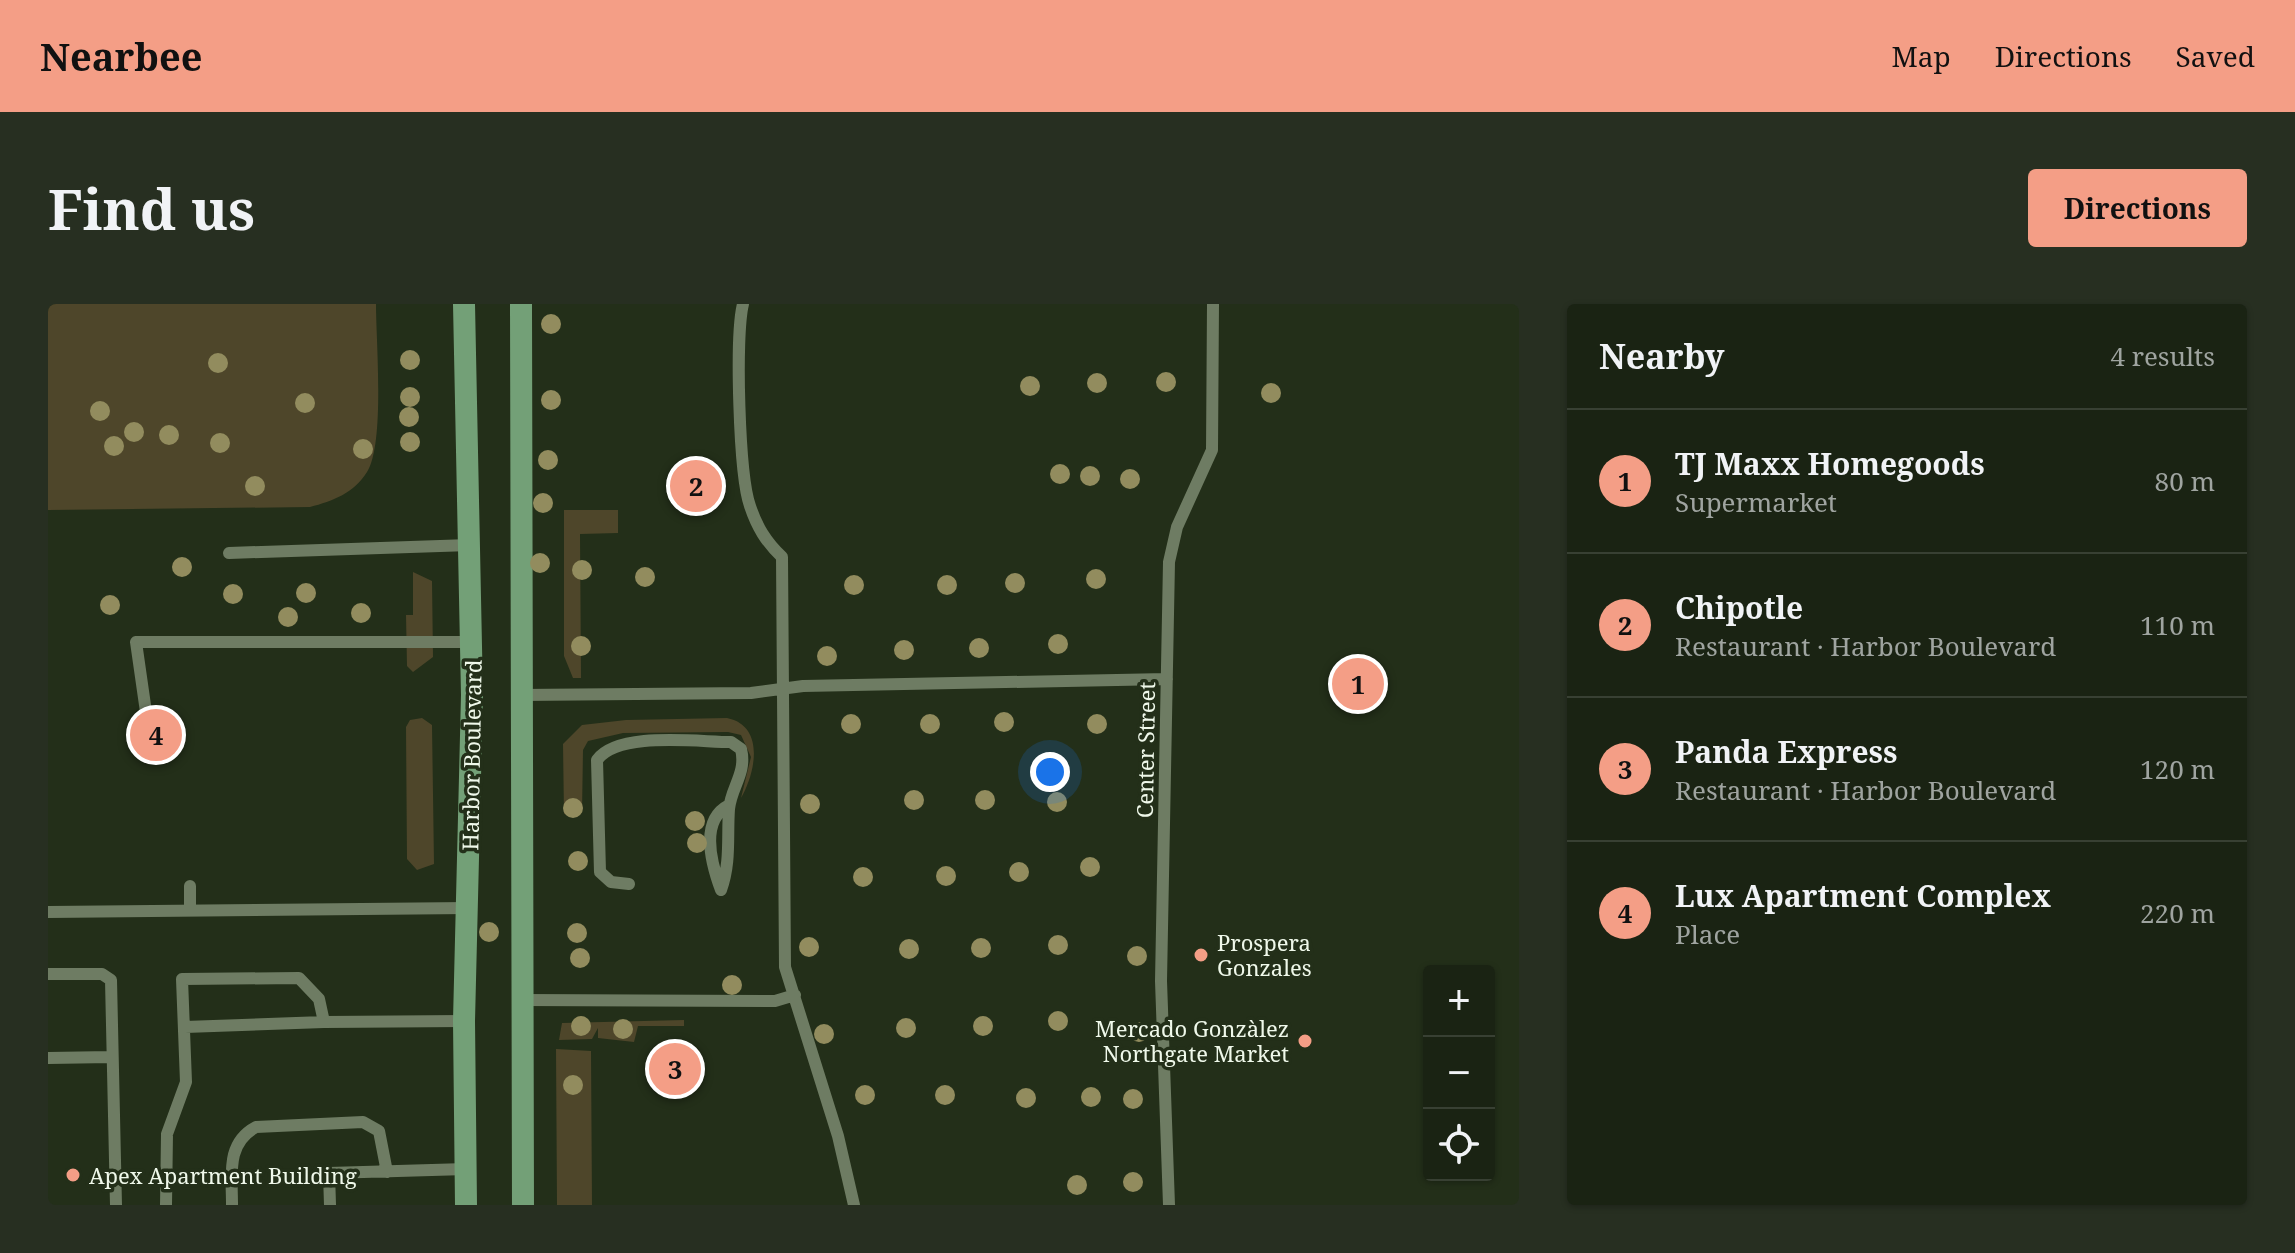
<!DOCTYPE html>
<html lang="en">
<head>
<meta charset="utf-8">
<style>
  :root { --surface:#1a2313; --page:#272f21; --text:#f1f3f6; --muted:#9fa4a0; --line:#384033; --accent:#f49e86 }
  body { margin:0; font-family:"Noto Serif",serif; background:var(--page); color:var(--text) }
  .controls { position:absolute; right:24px; bottom:24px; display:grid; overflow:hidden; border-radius:8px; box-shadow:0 2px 6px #0004 }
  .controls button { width:72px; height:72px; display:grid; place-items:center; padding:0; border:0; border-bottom:2px solid var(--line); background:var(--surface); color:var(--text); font:40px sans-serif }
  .you { position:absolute; left:1002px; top:468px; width:28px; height:28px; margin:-20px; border:6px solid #fff; border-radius:50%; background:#1a73e8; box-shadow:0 0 0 12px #1a73e833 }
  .badge { display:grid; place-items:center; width:52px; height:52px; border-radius:50%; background:var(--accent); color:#111; font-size:26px; font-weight:700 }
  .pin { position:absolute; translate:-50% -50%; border:4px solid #fff; box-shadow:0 2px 8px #0006 }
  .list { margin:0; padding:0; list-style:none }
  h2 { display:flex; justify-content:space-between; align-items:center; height:104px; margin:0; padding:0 32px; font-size:34px }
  h2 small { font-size:26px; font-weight:400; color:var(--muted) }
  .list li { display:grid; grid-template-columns:52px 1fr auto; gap:24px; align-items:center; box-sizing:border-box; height:144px; padding:0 32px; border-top:2px solid var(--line) }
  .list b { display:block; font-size:30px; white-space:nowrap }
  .list p { margin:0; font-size:26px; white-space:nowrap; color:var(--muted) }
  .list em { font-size:26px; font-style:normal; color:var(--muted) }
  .icon { flex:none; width:44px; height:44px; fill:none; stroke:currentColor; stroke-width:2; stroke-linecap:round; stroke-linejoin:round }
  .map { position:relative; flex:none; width:1471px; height:901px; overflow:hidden; border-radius:8px }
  header { display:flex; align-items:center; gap:48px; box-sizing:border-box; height:112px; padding:0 40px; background:var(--accent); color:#111 }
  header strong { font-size:38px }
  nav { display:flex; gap:44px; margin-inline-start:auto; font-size:28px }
  .intro { display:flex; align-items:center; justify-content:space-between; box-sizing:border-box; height:192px; padding:0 48px }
  h1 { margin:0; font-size:56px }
  .button { padding:20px 36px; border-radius:8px; background:var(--accent); color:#111; font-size:28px; font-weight:700 }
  main { display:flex; gap:48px; padding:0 48px }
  aside { flex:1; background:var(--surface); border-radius:8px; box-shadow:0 2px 6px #0004 }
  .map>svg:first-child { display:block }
  .green { fill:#4e462a }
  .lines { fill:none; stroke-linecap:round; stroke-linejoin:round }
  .service { stroke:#6e7c63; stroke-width:12 }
  .primary { stroke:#73a077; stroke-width:22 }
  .tree { fill:#928c5e }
  .poi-dot { fill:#f49e86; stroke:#232f19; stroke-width:3 }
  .labels { text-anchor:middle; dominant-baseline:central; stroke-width:7; stroke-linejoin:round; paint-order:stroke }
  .street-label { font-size:22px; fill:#eff8ea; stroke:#232f19 }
  .poi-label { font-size:22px; fill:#eff8ea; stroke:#232f19; text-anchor:start }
</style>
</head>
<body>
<header>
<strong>Nearbee</strong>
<nav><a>Map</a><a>Directions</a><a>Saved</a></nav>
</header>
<div class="intro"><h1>Find us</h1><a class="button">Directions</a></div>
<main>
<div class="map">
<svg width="1471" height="901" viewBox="0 0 1471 901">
  <rect width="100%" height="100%" fill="#232f19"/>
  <path class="green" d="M0 0H328C328 38 337 139 319 168 306 189 285 197 262 203L0 206Z
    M516 206H570V229L532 230 533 374H525L516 352Z
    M365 268 384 277 385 353 365 368 359 362 358 311H365Z
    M374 414 384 421 386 560 369 566 359 555 358 423 362 416Z
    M679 414C718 422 707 470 693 494L703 453 693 431 680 428 575 429 540 437 535 446 534 509 516 510 515 440 534 421 578 416Z
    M636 716V722H590L586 738 550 734V724L544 735 511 736 514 719Z
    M508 745 543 747 544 901H509Z"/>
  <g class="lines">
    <path class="service" d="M695 0C687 32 691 171 702 202 709 223 718 238 734 253L737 663 790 832 806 901
      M181 249 422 241
      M472 391 703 389 755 382 1119 375
      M99 415 88 338H424
      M581 580 563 578 552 568 549 456C570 427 649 438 683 438L693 445C699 469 683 483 681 505 679 533 683 558 673 586
      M142 582V605
      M673 586C663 559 652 516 681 501
      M0 608 421 604
      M0 670H54L63 676 68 901
      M473 696 727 697 747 691
      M137 723 276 718
      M0 754 63 753
      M118 901 119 830 138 778 134 675 251 674 271 695 276 718 416 717
      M184 901C184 870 178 839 208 823L315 818 331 827 339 868
      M282 901 281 869 418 865
      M1121 901 1113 677 1121 258 1129 223 1164 146 1165 0"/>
    <path class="primary" d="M416 0 424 391 416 717 418 901
      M473 0 475 901"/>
  </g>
  <g class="tree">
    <circle cx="503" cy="20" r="10"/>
    <circle cx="362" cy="56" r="10"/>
    <circle cx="170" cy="59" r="10"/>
    <circle cx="1118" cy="78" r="10"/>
    <circle cx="1049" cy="79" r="10"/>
    <circle cx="982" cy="82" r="10"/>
    <circle cx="1223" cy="89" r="10"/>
    <circle cx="362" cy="93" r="10"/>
    <circle cx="503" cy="96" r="10"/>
    <circle cx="257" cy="99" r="10"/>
    <circle cx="52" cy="107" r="10"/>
    <circle cx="361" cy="113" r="10"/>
    <circle cx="86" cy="128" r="10"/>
    <circle cx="121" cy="131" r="10"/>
    <circle cx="362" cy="138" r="10"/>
    <circle cx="172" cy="139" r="10"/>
    <circle cx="66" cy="142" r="10"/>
    <circle cx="315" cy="145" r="10"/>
    <circle cx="500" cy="156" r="10"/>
    <circle cx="1012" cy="170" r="10"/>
    <circle cx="1042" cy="172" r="10"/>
    <circle cx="1082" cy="175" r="10"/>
    <circle cx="207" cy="182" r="10"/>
    <circle cx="495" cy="199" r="10"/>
    <circle cx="492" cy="259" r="10"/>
    <circle cx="134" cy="263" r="10"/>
    <circle cx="534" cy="266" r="10"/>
    <circle cx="597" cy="273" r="10"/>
    <circle cx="1048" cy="275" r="10"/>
    <circle cx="967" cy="279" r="10"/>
    <circle cx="806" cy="281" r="10"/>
    <circle cx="899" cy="281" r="10"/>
    <circle cx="258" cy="289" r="10"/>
    <circle cx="185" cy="290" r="10"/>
    <circle cx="62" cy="301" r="10"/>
    <circle cx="313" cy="309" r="10"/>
    <circle cx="240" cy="313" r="10"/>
    <circle cx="1010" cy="340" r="10"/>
    <circle cx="533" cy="342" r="10"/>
    <circle cx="931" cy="344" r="10"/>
    <circle cx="856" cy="346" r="10"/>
    <circle cx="779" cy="352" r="10"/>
    <circle cx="956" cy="418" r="10"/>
    <circle cx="803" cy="420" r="10"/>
    <circle cx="882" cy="420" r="10"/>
    <circle cx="1049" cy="420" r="10"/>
    <circle cx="866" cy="496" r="10"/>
    <circle cx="937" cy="496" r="10"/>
    <circle cx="1009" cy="498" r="10"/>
    <circle cx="762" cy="500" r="10"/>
    <circle cx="525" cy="504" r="10"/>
    <circle cx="647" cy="517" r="10"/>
    <circle cx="649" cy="539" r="10"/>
    <circle cx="530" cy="557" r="10"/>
    <circle cx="1042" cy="563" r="10"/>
    <circle cx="971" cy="568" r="10"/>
    <circle cx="898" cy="572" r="10"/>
    <circle cx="815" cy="573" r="10"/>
    <circle cx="441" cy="628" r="10"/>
    <circle cx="529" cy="629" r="10"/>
    <circle cx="1010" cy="641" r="10"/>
    <circle cx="761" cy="643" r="10"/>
    <circle cx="933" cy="644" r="10"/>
    <circle cx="861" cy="645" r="10"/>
    <circle cx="1089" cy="652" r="10"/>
    <circle cx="532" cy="654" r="10"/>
    <circle cx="684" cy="681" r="10"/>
    <circle cx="1010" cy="717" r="10"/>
    <circle cx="533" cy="722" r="10"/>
    <circle cx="935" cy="722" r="10"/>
    <circle cx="858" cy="724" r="10"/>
    <circle cx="575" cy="725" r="10"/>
    <circle cx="1091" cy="728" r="10"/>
    <circle cx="776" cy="730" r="10"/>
    <circle cx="525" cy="781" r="10"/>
    <circle cx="817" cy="791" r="10"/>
    <circle cx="897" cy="791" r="10"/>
    <circle cx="1043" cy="793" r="10"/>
    <circle cx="978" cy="794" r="10"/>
    <circle cx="1085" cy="795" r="10"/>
    <circle cx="1085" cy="878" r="10"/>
    <circle cx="1029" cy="881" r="10"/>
  </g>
  <g class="poi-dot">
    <circle cx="1153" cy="651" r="8"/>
    <circle cx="1257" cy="737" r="8"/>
    <circle cx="25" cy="871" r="8"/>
  </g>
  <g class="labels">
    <g class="street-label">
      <text transform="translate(1097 446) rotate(-89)">Center Street</text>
      <text transform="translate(423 451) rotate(-89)">Harbor Boulevard</text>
    </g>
    <g class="poi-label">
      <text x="1169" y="638">Prospera<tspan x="1169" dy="25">Gonzales</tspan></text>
      <text x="1241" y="724" text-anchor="end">Mercado Gonzàlez<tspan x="1241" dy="25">Northgate Market</tspan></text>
      <text x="41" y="871">Apex Apartment Building</text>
    </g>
  </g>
</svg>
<div class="controls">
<button>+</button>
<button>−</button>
<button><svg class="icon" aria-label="locate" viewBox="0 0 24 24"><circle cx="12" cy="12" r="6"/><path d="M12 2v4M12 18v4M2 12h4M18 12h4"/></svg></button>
</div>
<div class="you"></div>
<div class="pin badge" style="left:1310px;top:380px">1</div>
<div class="pin badge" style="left:648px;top:182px">2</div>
<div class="pin badge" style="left:627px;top:765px">3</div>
<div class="pin badge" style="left:108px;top:431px">4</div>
</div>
<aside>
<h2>Nearby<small>4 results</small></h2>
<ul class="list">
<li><span class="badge">1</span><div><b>TJ Maxx Homegoods</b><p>Supermarket</p></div><em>80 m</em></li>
<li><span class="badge">2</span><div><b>Chipotle</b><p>Restaurant · Harbor Boulevard</p></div><em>110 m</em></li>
<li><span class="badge">3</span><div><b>Panda Express</b><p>Restaurant · Harbor Boulevard</p></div><em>120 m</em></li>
<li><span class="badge">4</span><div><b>Lux Apartment Complex</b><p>Place</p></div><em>220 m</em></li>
</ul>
</aside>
</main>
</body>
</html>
